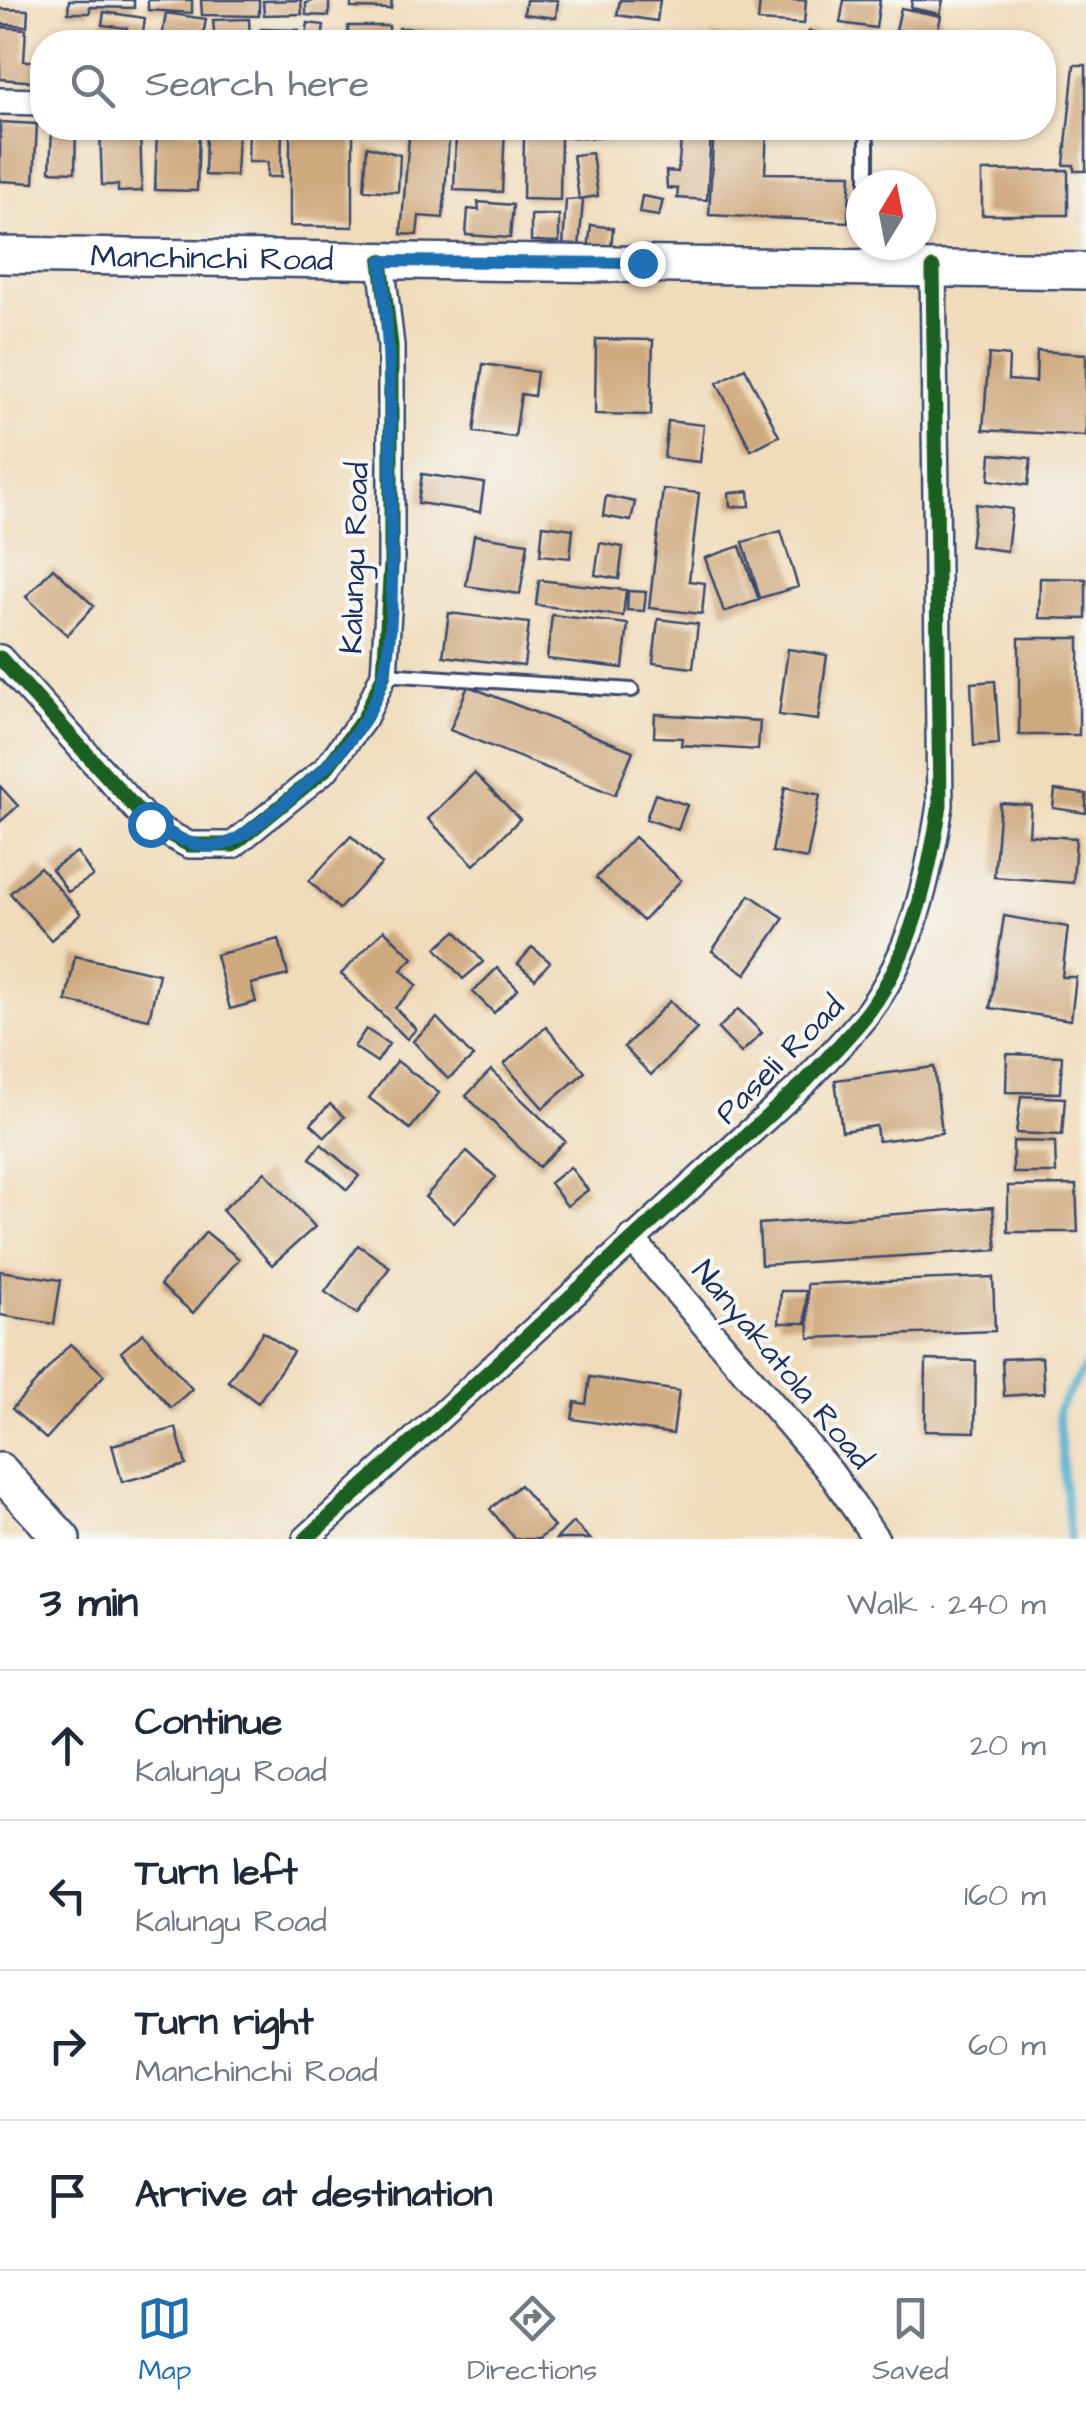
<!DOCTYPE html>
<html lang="en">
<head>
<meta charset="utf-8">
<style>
  :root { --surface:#fff; --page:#f6f6f7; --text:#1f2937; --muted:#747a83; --line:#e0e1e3; --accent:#1f6fb2 }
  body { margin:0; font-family:"Architects Daughter",sans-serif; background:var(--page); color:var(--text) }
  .compass { position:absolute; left:846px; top:170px; width:90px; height:90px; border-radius:50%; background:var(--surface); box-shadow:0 2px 8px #0004; rotate:10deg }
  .stop { position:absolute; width:30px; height:30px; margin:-22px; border:8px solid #1f6fb2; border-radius:50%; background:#fff }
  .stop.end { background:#1f6fb2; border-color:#fff; box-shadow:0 2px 10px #0008 }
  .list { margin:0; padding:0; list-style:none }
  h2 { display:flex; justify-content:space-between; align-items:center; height:130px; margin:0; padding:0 40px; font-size:42px }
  h2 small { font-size:32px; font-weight:400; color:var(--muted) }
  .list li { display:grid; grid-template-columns:65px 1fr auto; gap:30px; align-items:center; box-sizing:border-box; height:150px; padding:0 40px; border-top:2px solid var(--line) }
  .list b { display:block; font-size:38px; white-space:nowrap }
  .list p { margin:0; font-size:32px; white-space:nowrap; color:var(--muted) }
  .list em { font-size:32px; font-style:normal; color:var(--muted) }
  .icon { flex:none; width:55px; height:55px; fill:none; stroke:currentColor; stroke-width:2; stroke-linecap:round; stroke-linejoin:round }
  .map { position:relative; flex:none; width:1086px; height:1539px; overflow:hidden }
  .search { position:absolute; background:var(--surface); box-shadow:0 2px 8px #0004; left:30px; right:30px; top:30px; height:110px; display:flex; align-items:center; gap:25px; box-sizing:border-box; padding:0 35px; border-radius:40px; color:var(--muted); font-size:38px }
  .sheet { height:730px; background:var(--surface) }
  nav { display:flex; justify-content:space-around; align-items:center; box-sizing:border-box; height:140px; border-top:2px solid var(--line); background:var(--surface); font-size:28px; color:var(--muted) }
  nav a { display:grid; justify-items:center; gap:5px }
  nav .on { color:var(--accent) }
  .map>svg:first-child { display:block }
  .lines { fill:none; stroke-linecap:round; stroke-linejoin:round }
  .stream { stroke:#4baaca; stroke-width:8 }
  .building { fill:#cfa97e }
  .lane-casing { stroke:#3b496c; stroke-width:18 }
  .street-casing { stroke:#3b496c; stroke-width:30 }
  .secondary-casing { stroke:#3b496c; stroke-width:40 }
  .lane { stroke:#fff; stroke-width:12 }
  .street { stroke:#fff; stroke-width:25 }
  .secondary { stroke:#fff; stroke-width:35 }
  .cycleway-casing { stroke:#f6f6f2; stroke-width:21 }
  .cycleway { stroke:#1b5e20; stroke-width:15 }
  .route { stroke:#1f6fb2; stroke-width:12 }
  .labels { text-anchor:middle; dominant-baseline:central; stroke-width:8; stroke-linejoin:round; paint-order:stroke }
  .street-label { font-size:32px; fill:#1b2f5e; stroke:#f6f6f2 }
</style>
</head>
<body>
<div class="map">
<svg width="1086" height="1539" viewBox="0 0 1086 1539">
  <rect width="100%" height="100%" fill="#f6f6f2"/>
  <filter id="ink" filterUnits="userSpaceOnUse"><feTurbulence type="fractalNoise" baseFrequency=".01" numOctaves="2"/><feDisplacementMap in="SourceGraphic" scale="20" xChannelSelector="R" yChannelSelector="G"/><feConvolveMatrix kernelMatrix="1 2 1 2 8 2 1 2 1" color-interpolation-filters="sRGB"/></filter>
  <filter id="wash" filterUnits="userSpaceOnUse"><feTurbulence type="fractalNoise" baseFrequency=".0048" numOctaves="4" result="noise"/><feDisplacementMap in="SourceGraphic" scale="40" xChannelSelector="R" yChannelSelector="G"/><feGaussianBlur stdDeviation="2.25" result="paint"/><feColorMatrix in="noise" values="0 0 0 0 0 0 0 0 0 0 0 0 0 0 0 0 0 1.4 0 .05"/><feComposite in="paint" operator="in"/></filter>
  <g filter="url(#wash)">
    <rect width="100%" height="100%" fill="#f0dbba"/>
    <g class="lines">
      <path class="stream" d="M1070 1539 1058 1410 1086 1365"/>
    </g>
    <g id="blocks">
      <path class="building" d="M69 0H134V8L90 7V13H68Z
        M148 0H192V13L148 10Z
        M201 0H259V16L202 15Z
        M301 0 302 14 264 15 263 1Z
        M316 0H329V16L306 15V3Z
        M351 0H392L391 9 351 8Z
        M526 0H558L556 18 524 14Z
        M620 0H660L657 21 617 15Z
        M760 0H806L804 24 758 21Z
        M844 0H880L876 28 840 23Z
        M912 0H943L940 14 911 8Z
        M901 8 941 16 936 39 896 30Z
        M0 9 28 10 27 26 0 24Z
        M104 12 145 18 143 33 136 32 135 41 125 39 127 28 102 25Z
        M166 13 206 19 202 42 162 38Z
        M249 19 250 42H215L213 20Z
        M308 23 324 25 322 42H305Z
        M348 26H389V42H348Z
        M0 27 26 29 24 61H39L37 82 0 79Z
        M399 28 452 29V42H398Z
        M261 29 299 30V42H261Z
        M809 31 853 41V42H806Z
        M93 32H115V42H93Z
        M633 32 666 35 665 42H632Z
        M712 35 752 39 751 42H712Z
        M1074 65H1086V171H1074V165H1064Z
        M0 122 37 124 34 183 0 181Z
        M52 128H76L75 172 50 171Z
        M100 128H140L142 191 118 192V185H102Z
        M249 128H282L281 177H267L268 162H248Z
        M290 128H353V227L290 226Z
        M425 128H446L445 140H449L443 218 419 216 417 235 401 234 409 137 424 138Z
        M485 128H505L502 192 454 190 456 133 485 134Z
        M566 128H600V138L566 137Z
        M714 128H767L765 173 851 174 848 222 709 215Z
        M682 129 711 132 707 200 677 198 678 189 667 188 666 171 678 172Z
        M157 130 199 132 197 191 155 190Z
        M206 131 238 132 236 176 205 175Z
        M524 132 561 133 560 200 523 199Z
        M367 146 400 155 398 192 364 190Z
        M592 153 598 196 579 199 573 155Z
        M1068 170V215H982V171Z
        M642 196 663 200 659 216 639 213Z
        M579 199 583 201 579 248 563 247 566 200Z
        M478 202 513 205 510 238 466 235 468 209 479 210Z
        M531 215H559V242L531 241Z
        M591 225 613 228 610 259 587 257Z
        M596 339 653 340 651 415 595 414Z
        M1037 351 1086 354V436L983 430 989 354 1009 356 1008 380 1036 382Z
        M483 364 537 372 534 396 521 394 515 437 474 432Z
        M745 368 779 436 751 450 717 383Z
        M668 421 704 425 700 462 664 458Z
        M991 454 1031 458 1028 485 989 480Z
        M422 474 484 483 480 512 418 503Z
        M663 489 699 493 689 581 705 583 702 614 649 608Z
        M749 491 750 506 730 507 729 493Z
        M606 496 635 502 631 521 603 516Z
        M976 504 1012 509 1007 551 970 546Z
        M543 525 573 529 570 558 540 555Z
        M781 531 798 587 760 598 743 542Z
        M474 535 528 543 520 594 466 586Z
        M600 543 623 547 619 579 595 575Z
        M740 546 759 600 724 612 705 558Z
        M53 568 94 606 67 635 26 597Z
        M1040 578 1086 579V619L1039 618Z
        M539 580 626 590 623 616 536 605Z
        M628 591 646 592 644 611 627 610Z
        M449 613 529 623 524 666 443 656Z
        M552 615 628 624 623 668 547 659Z
        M658 619 698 624 693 668 653 663Z
        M1019 638H1079V735H1019Z
        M788 649 827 655 818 720 779 715Z
        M995 681 999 744 974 746 971 683Z
        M468 686 633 751 615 795 450 730Z
        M655 714 760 721 758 750 681 745 682 738 654 737Z
        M474 773 520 819 474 865 428 819Z
        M0 786 18 806 0 822Z
        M785 787 820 795 807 859 772 852Z
        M1055 790 1086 794V813L1053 808Z
        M655 794 687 805 678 830 646 819Z
        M1000 803 1031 805 1029 835 1076 838 1073 883 994 877Z
        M351 836 382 864 339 909 309 881Z
        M634 837 681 880 643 921 596 878Z
        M77 852 93 876 68 892 52 869Z
        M40 867 81 914 51 940 10 893Z
        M750 895 784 918 746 974 712 951Z
        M1004 916 1068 927 1062 977H1076L1071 1020 990 1008Z
        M384 930 413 958 401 970 417 985 395 1008 416 1029 407 1039 341 974Z
        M456 931 483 962 463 979 436 948Z
        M279 939 288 975 251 984 256 1002 230 1009 216 955Z
        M532 947 550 962 535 979 518 964Z
        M75 956 159 974 149 1019 66 1001Z
        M497 968 518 989 494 1013 473 992Z
        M670 1001 697 1029 651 1075 624 1047Z
        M738 1009 762 1033 741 1053 718 1029Z
        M437 1018 473 1057 448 1079 413 1041Z
        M546 1027 585 1072 543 1108 504 1064Z
        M366 1029 389 1044 377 1062 354 1047Z
        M1007 1054 1062 1056 1060 1093 1006 1092Z
        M397 1061 439 1093 410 1129 369 1098Z
        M934 1067 942 1133 878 1141 876 1126 842 1131 835 1080Z
        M491 1070 565 1141 539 1167 466 1096Z
        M1021 1096 1065 1098 1062 1135 1016 1133Z
        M330 1104 344 1117 325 1137 311 1124Z
        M1013 1141 1055 1142 1056 1173H1013Z
        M321 1144 359 1176 347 1190 310 1158Z
        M467 1151 496 1177 454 1223 425 1197Z
        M570 1167 588 1190 567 1206 550 1183Z
        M265 1172 315 1227 272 1265 222 1210Z
        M1076 1185 1078 1232H1008V1186Z
        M993 1207 997 1250 761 1265 759 1224Z
        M206 1232 239 1259 193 1313 160 1285Z
        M358 1245 390 1267 357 1314 325 1292Z
        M0 1271 61 1280 54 1324 0 1315Z
        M993 1277 995 1331 809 1338 807 1284Z
        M781 1291H806V1323H779Z
        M263 1332 293 1352 258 1403 228 1381Z
        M143 1333 192 1389 171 1408 121 1352Z
        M70 1344 104 1375 46 1439 12 1409Z
        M1042 1357 1044 1393 1004 1396 1002 1359Z
        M926 1360 976 1361 975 1432 925 1431Z
        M590 1377 679 1391 673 1434 572 1419 575 1402 586 1404Z
        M176 1428 186 1465 122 1482 112 1445Z
        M520 1485 554 1527 539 1539H515L490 1509Z
        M573 1522 590 1539H556Z"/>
    </g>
  </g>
  <g filter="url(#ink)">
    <use href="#blocks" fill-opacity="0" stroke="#3b496c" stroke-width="2.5"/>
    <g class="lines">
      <defs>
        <path id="lane" d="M867 141V185
          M384 674 632 690"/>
        <path id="street" d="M0 101 42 102
          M0 658 150 824 189 845H233L326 769 364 718 384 674 391 564V346L381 261
          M631 1238 831 1473 876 1539
          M306 1539 806 1081C827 1058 850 1036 869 1011 912 953 929 875 940 805L933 268"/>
        <g id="secondary">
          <path id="s1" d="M0 255 1086 271"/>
          <path d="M0 1471 62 1539"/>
        </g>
      </defs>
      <use href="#lane" class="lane-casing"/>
      <use href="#street" class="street-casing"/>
      <use href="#secondary" class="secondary-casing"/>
      <use href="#lane" class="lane"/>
      <use href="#street" class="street"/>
      <use href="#secondary" class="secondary"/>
      <defs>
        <path id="cycleway" d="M0 658 150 824 189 845H233L326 769 364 718 384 674 391 564V346L381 261
          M306 1539 806 1081C827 1058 850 1036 869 1011 912 953 929 875 940 805L933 268"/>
      </defs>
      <use href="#cycleway" class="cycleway-casing"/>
      <use href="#cycleway" class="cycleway"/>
    </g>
  </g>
  <g class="lines" filter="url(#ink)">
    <path class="route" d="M150 824C213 859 224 852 277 809 320 774 372 730 384 673 395 626 391 569 391 520 391 433 391 348 381 261L642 263"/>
  </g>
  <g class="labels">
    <g class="street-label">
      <text stroke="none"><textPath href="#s1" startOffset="212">Manchinchi Road</textPath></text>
      <text transform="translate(355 558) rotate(-88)">Kalungu Road</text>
      <text transform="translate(780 1060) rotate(-45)">Paseli Road</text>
      <text transform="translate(782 1365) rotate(50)">Nanyakatola Road</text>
    </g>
  </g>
</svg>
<svg class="compass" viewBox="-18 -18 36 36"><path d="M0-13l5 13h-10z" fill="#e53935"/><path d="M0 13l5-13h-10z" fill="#747a83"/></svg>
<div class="stop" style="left:150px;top:824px"></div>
<div class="stop end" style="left:642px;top:263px"></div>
<div class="search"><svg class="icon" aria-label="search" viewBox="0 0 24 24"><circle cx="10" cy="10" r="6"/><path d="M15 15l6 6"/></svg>Search here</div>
</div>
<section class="sheet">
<h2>3 min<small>Walk · 240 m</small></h2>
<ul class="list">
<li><svg class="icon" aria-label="ahead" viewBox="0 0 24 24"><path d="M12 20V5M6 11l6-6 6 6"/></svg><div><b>Continue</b><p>Kalungu Road</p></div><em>20 m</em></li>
<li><svg class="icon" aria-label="left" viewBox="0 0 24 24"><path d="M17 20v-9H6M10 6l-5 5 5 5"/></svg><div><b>Turn left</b><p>Kalungu Road</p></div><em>160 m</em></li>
<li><svg class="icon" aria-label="right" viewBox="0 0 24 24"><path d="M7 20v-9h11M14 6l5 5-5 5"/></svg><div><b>Turn right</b><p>Manchinchi Road</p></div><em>60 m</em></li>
<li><svg class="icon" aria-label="arrive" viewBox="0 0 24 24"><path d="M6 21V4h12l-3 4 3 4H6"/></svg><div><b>Arrive at destination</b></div></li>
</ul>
</section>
<nav>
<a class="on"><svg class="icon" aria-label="map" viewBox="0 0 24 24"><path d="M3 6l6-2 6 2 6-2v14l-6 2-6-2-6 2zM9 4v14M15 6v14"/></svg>Map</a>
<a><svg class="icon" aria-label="directions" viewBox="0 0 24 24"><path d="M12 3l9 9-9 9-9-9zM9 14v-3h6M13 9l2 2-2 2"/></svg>Directions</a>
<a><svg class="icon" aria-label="saved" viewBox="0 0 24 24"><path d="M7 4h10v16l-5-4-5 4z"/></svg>Saved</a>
</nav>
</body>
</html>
